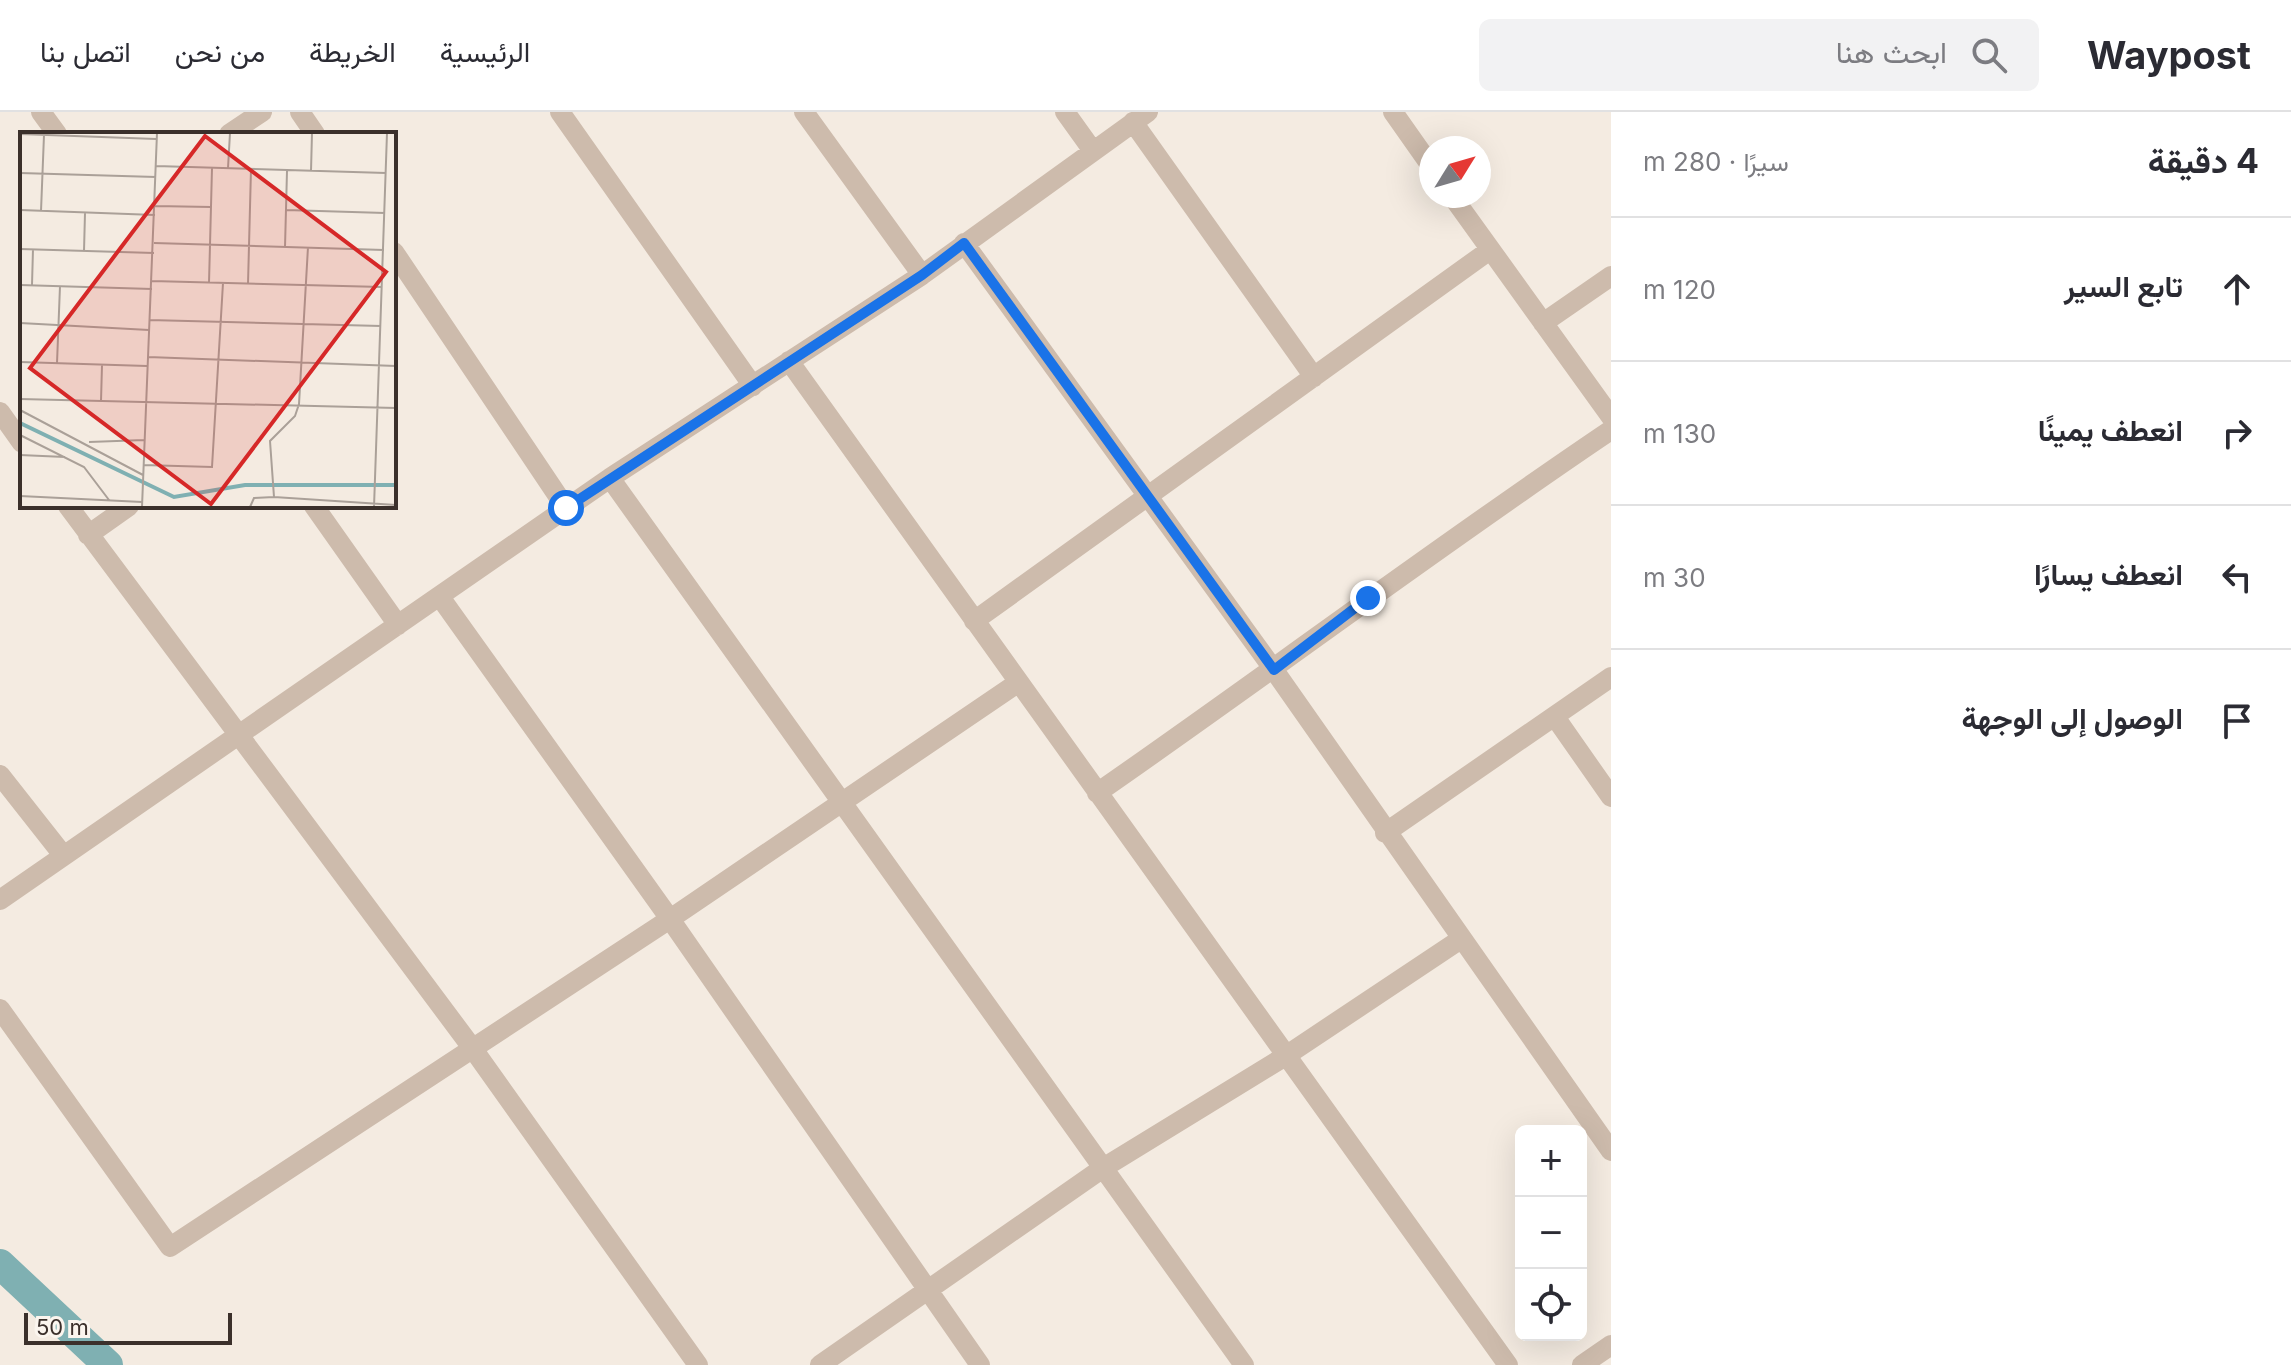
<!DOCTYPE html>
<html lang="ar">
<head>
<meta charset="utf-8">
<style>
  :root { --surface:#fff; --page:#f2f2f3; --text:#2b2b33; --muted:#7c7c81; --line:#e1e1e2 }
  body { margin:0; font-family:Inter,Vazirmatn,sans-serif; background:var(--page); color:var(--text); direction:rtl }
  .controls { position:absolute; right:24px; bottom:24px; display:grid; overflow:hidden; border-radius:12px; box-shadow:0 8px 32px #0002 }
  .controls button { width:72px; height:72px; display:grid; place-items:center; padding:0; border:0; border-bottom:2px solid var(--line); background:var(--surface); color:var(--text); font:40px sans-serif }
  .compass { position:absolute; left:1419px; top:24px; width:72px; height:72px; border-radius:50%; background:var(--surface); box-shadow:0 8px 32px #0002; rotate:53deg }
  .scale { position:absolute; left:24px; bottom:20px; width:208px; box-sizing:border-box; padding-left:8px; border:4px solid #3b302b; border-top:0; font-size:22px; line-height:28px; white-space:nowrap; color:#3b302b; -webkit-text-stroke:6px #fbf5ee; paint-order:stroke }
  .stop { position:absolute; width:24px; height:24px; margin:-18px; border:6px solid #1a73e8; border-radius:50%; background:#fff }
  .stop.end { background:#1a73e8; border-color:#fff; box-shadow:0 2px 8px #0008 }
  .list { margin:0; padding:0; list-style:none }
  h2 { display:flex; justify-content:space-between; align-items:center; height:104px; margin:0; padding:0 32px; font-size:34px }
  h2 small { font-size:26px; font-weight:400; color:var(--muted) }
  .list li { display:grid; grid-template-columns:52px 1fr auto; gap:24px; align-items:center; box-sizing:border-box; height:144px; padding:0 32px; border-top:2px solid var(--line) }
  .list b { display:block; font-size:30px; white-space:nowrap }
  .list em { font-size:26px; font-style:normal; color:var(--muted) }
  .icon { flex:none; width:44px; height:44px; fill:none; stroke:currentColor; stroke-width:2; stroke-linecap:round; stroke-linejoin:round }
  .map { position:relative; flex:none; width:1611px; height:1253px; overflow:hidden; direction:ltr }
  header { display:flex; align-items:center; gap:48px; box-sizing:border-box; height:112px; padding:0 40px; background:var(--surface); border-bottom:2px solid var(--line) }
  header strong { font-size:38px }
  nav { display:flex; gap:44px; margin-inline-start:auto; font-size:28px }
  .search { width:560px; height:72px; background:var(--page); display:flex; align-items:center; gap:20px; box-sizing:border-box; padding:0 28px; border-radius:12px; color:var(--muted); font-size:30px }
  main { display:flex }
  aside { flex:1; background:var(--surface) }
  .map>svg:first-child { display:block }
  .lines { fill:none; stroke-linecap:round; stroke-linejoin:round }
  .canal { stroke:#7fb0b2; stroke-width:30 }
  .minor { stroke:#cdbbac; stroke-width:20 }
  .route { stroke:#1a73e8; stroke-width:10 }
  .inset-river { fill:none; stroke:#7fb0b2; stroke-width:4 }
  .inset-road { fill:none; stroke:#aaa098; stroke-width:2 }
  .view { fill:#d62828; fill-opacity:0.15; stroke:#d62828; stroke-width:4 }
  .inset-edge { fill:none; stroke:#3b302b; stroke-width:4 }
</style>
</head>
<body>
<header>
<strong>Waypost</strong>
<div class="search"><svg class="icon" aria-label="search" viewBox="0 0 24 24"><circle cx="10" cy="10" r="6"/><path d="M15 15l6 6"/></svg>ابحث هنا</div>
<nav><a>الرئيسية</a><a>الخريطة</a><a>من نحن</a><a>اتصل بنا</a></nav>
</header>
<main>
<aside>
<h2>4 دقيقة<small>سيرًا · 280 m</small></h2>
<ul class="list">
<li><svg class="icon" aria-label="ahead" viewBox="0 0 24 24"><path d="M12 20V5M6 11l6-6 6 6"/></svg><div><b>تابع السير</b></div><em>120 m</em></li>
<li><svg class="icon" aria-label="right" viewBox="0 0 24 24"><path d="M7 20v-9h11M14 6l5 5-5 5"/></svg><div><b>انعطف يمينًا</b></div><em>130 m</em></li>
<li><svg class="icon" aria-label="left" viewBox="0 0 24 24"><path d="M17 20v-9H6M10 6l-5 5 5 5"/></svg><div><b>انعطف يسارًا</b></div><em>30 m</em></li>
<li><svg class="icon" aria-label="arrive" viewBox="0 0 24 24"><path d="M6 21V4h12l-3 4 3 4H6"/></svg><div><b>الوصول إلى الوجهة</b></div></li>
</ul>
</aside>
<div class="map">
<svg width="1611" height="1253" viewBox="0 0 1611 1253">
  <rect width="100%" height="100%" fill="#f4ebe1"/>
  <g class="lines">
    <path class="canal" d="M0 1152 108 1253"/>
    <path class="minor" d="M41 0 57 22
      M300 0 315 22
      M560 0 753 274
      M804 0 922 163
      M1065 0 1093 39
      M1393 0 1431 54
      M1133 10 1314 265
      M229 22 262 0
      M1452 84 1611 305
      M964 131 1274 558 1611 1039
      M394 140 566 396
      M1543 211 1611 164
      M789 249 1508 1253
      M0 300 22 331
      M610 366 1244 1253
      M68 394 473 937 698 1253
      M314 394 398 513
      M88 423 129 394
      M440 485 670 807 980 1253
      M974 509 1490 138
      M1555 605 1611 685
      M0 663 63 743
      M1097 681C1270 561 1437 435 1611 318
      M1385 721 1611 565
      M0 788 610 366 922 163 1148 0
      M0 897 170 1135 670 807 1019 570
      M820 1253 1103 1056 1284 945 1461 827
      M1582 1253 1611 1233"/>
  </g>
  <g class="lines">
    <path class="route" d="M566 396 922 163 964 131 1274 558 1368 486"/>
  </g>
  <g transform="translate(20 20)">
    <rect width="376" height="376" fill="#f4ebe1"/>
    <path class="inset-river" d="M0 291 154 365 225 353H376"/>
    <path class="inset-road" d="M0 2 136 7M136 34 366 41M208 36 210 1M291 39 292 1M0 41 136 45M135 74 191 75M0 78 135 83M266 78 365 81M21 79 24 3M134 111 364 118M265 115 267 39M0 117 134 121M64 119 65 81M132 149 362 155M189 151 192 36M228 152 231 37M0 153 132 157M12 153 13 117M129 188 361 194M0 191 129 198M128 225 376 234M0 230 127 234M37 231 40 154M0 267 376 276M81 269 82 233M0 278 123 343M0 303 64 335 89 368M69 310 124 308M0 323 45 325M123 333 192 335 203 151M0 364 122 370M254 365 250 309 275 284 279 272 288 115M122 375 137 1M230 375 234 366 254 365 376 373M354 375 367 1"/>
    <path class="view" d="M185 4 366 140 191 372 10 236Z"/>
    <rect width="376" height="376" class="inset-edge"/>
  </g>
</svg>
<div class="controls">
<button>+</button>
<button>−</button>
<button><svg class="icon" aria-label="locate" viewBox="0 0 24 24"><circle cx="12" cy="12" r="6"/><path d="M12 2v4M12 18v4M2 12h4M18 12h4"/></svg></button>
</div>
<svg class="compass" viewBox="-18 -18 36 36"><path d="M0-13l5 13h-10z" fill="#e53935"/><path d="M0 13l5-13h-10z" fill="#7c7c81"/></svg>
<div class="scale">50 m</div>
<div class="stop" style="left:566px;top:396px"></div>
<div class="stop end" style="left:1368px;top:486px"></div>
</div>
</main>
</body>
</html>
